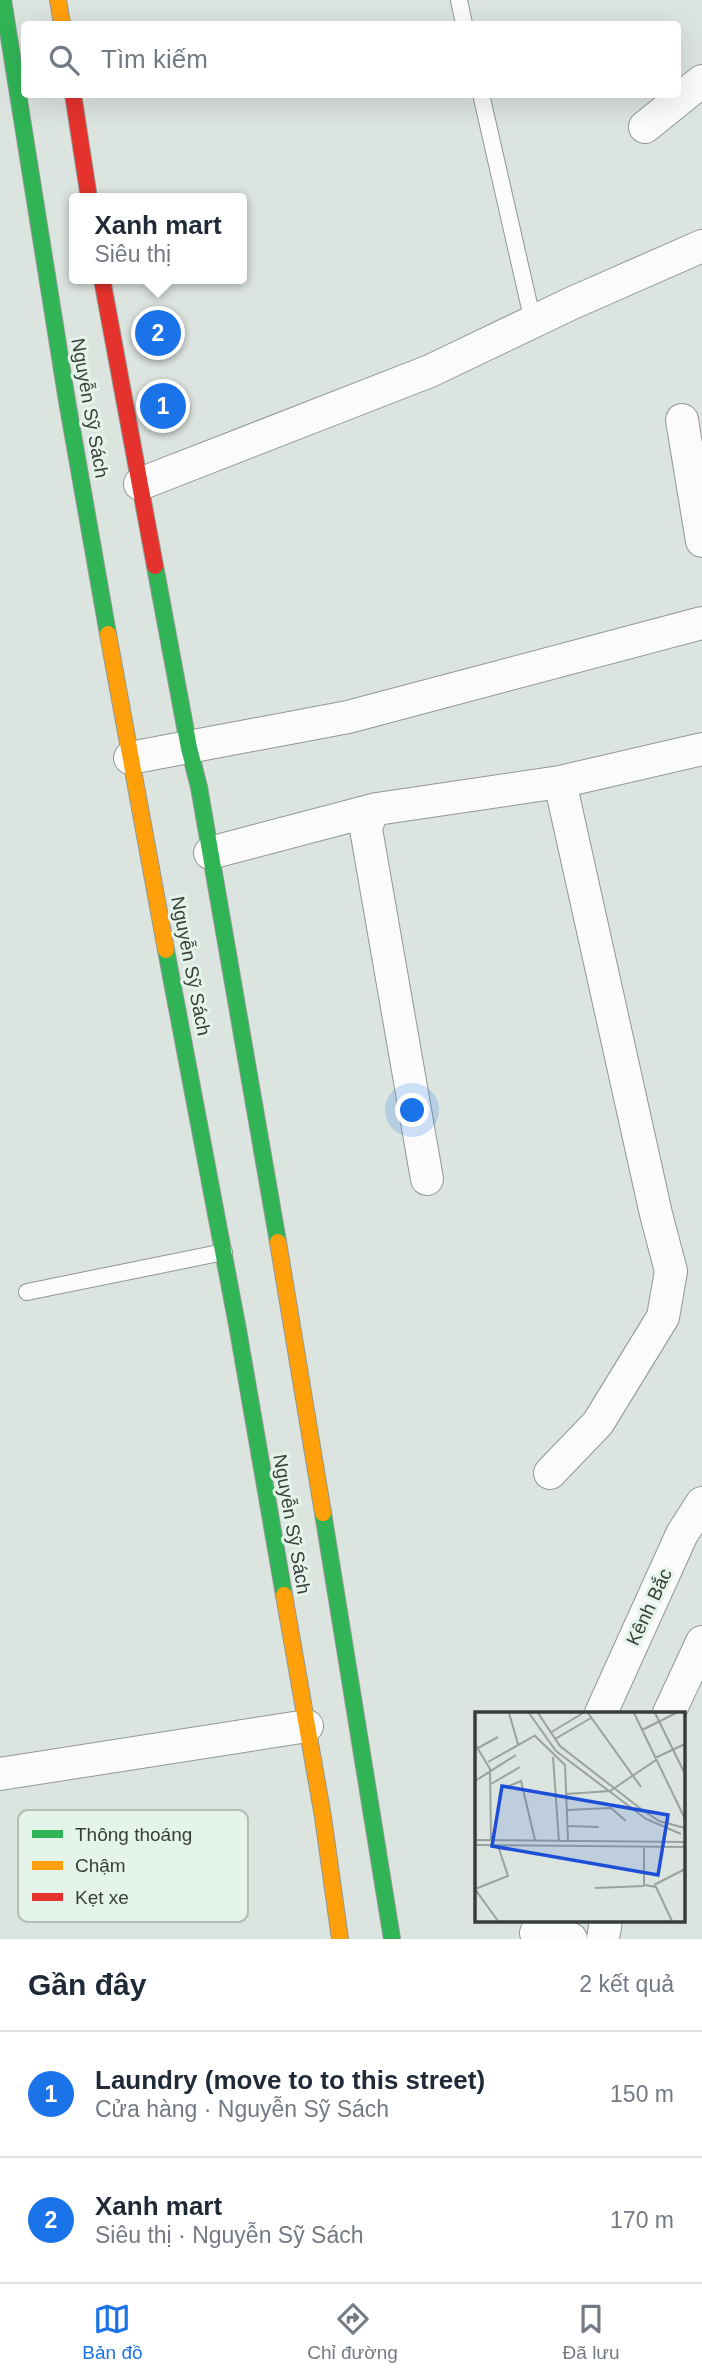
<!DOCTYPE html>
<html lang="vi">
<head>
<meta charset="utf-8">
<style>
  :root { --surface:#fff; --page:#f6f6f7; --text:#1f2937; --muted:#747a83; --line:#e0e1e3; --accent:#1a73e8 }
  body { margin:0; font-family:Arial,sans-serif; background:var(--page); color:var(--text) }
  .you { position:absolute; left:413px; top:1111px; width:24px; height:24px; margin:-18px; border:5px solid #fff; border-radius:50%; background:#1a73e8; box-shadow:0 0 0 10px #1a73e833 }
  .badge { display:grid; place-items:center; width:46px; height:46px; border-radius:50%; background:var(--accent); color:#fff; font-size:23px; font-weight:700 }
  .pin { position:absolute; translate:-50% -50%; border:4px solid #fff; box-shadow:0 2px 7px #0006 }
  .popup { position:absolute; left:69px; top:193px; width:178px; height:91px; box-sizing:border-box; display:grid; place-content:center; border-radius:7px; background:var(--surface); filter:drop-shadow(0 2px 5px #0005); font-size:23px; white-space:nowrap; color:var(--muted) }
  .popup b { font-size:26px; color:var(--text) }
  .popup::after { content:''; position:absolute; left:50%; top:100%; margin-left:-14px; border:14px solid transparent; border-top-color:var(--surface) }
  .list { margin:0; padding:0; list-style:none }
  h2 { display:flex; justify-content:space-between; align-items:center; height:91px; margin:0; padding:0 28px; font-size:30px }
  h2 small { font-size:23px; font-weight:400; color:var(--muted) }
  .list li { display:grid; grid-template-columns:46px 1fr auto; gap:21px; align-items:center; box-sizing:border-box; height:126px; padding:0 28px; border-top:2px solid var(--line) }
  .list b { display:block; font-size:26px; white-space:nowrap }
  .list p { margin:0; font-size:23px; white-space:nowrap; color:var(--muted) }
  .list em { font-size:23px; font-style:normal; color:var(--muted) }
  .icon { flex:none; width:38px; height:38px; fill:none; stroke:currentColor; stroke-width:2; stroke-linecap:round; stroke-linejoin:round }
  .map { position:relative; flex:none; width:702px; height:1939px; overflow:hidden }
  .search { position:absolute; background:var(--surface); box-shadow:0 7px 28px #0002; left:21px; right:21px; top:21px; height:77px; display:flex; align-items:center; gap:18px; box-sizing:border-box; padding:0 24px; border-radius:7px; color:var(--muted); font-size:26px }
  .sheet { height:343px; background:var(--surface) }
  nav { display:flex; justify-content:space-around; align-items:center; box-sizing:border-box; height:98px; border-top:2px solid var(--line); background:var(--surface); font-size:19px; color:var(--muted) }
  nav a { display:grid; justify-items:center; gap:4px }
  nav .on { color:var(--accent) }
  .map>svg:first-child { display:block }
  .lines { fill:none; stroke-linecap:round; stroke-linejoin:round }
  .lane-casing { stroke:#929894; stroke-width:18 }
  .street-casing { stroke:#929894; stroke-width:34 }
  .fast-casing { stroke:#929894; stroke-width:18 }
  .slow-casing { stroke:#929894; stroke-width:18 }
  .jam-casing { stroke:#929894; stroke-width:18 }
  .lane { stroke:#fafbfa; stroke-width:16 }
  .street { stroke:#fafbfa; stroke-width:32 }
  .fast { stroke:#30b455; stroke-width:16 }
  .slow { stroke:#ff9f0a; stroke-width:16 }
  .jam { stroke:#e5322d; stroke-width:16 }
  .labels { text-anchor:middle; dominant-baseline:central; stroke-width:6; stroke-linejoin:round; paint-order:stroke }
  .street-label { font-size:19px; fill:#383e3a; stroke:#e5f4eb }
  .inset-road { fill:none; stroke:#9aa29d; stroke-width:2 }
  .view { fill:#1d4ed8; fill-opacity:0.15; stroke:#1d4ed8; stroke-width:3.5 }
  .inset-edge { fill:none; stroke:#383e3a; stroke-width:3.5 }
  .key { fill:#e5f4eb; stroke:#b1bdb6; stroke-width:2 }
  .key-label { font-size:19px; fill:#383e3a }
</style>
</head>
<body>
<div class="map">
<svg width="702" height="1939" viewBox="0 0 702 1939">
  <rect width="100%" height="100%" fill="#dce4df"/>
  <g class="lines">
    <defs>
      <path id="lane" d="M459 0 464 24
        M481 94 533 322
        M27 1292 224 1252"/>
      <path id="street" d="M645 127 702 81
        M682 420 702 541
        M140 484 430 371 570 304 702 246
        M130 758 348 717 702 623
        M377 809 370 816 366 829 427 1179
        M210 853 377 809 560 782 702 749
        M550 1473 598 1423 663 1317 671 1271 656 1214 560 782
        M601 1713 682 1534 702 1503
        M669 1713 702 1642
        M0 1774 307 1726
        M536 1933 571 1939
        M603 1939 606 1920"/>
      <path id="fast" d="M3 0 67 401 108 634
        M155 566 189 748 199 787 278 1242
        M166 950 238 1330 284 1595
        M323 1513 392 1939"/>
      <path id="slow" d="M58 0 62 24
        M108 634 166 950
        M278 1242 323 1513
        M284 1595 323 1817 340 1939"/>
      <path id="jam" d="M73 94 89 198
        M102 279 155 566"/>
    </defs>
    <use href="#lane" class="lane-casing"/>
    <use href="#street" class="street-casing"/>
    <use href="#fast" class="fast-casing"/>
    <use href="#slow" class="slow-casing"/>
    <use href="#jam" class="jam-casing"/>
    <use href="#lane" class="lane"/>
    <use href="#street" class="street"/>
    <use href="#fast" class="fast"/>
    <use href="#slow" class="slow"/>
    <use href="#jam" class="jam"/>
  </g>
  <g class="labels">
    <g class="street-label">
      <text transform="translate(90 408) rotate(80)">Nguyễn Sỹ Sách</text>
      <text transform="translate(191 966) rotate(79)">Nguyễn Sỹ Sách</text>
      <text transform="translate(292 1524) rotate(80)">Nguyễn Sỹ Sách</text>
      <text transform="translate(649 1607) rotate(-65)">Kênh Bắc</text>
    </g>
  </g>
  <g transform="translate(475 1712)">
    <rect width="210" height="210" fill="#dce4df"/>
    <path class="inset-road" d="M34 1 43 32M54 1 81 39 171 107 206 122M63 1 85 34 166 97 184 109 210 116M113 1 166 75M159 1 210 107M180 1 210 62M167 18 201 1M75 21 108 1M60 24 90 53 93 129M80 27 116 6M0 32 15 57 16 128M3 36 23 25M78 45 84 130M180 46 210 32M13 50 61 23M0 69 41 43M16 72 45 55M34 74 46 69 60 128M91 82 135 79 181 48M92 98 136 96 151 109M92 114 124 115M0 128 210 130M0 133 210 135M23 134 33 164 0 177 23 209M169 134V173L181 175 197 209M179 173 210 157M120 176 169 174"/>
    <path class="view" d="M27 74 193 103 183 163 17 134Z"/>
    <rect width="210" height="210" class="inset-edge"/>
  </g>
  <rect x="18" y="1810" width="230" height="112" rx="10" class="key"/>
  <rect x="32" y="1830" width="31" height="8" fill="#30b455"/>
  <rect x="32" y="1861" width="31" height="9" fill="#ff9f0a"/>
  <rect x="32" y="1893" width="31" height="8" fill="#e5322d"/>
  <g class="key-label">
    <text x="75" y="1841">Thông thoáng</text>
    <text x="75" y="1872">Chậm</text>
    <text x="75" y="1904">Kẹt xe</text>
  </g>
</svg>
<div class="you"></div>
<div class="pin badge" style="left:163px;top:406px">1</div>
<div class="pin badge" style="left:158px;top:333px">2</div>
<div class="popup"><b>Xanh mart</b>Siêu thị</div>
<div class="search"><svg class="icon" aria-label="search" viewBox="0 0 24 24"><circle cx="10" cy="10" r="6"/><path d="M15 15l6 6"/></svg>Tìm kiếm</div>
</div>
<section class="sheet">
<h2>Gần đây<small>2 kết quả</small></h2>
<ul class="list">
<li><span class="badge">1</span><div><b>Laundry (move to to this street)</b><p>Cửa hàng · Nguyễn Sỹ Sách</p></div><em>150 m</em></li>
<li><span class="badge">2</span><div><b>Xanh mart</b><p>Siêu thị · Nguyễn Sỹ Sách</p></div><em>170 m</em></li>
</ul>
</section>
<nav>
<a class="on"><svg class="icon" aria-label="map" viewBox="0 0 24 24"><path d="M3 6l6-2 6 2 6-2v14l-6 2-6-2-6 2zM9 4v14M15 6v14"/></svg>Bản đồ</a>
<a><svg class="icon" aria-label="directions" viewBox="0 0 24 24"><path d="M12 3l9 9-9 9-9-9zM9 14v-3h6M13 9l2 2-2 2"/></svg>Chỉ đường</a>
<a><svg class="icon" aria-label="saved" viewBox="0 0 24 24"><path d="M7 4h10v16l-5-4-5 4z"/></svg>Đã lưu</a>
</nav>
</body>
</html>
